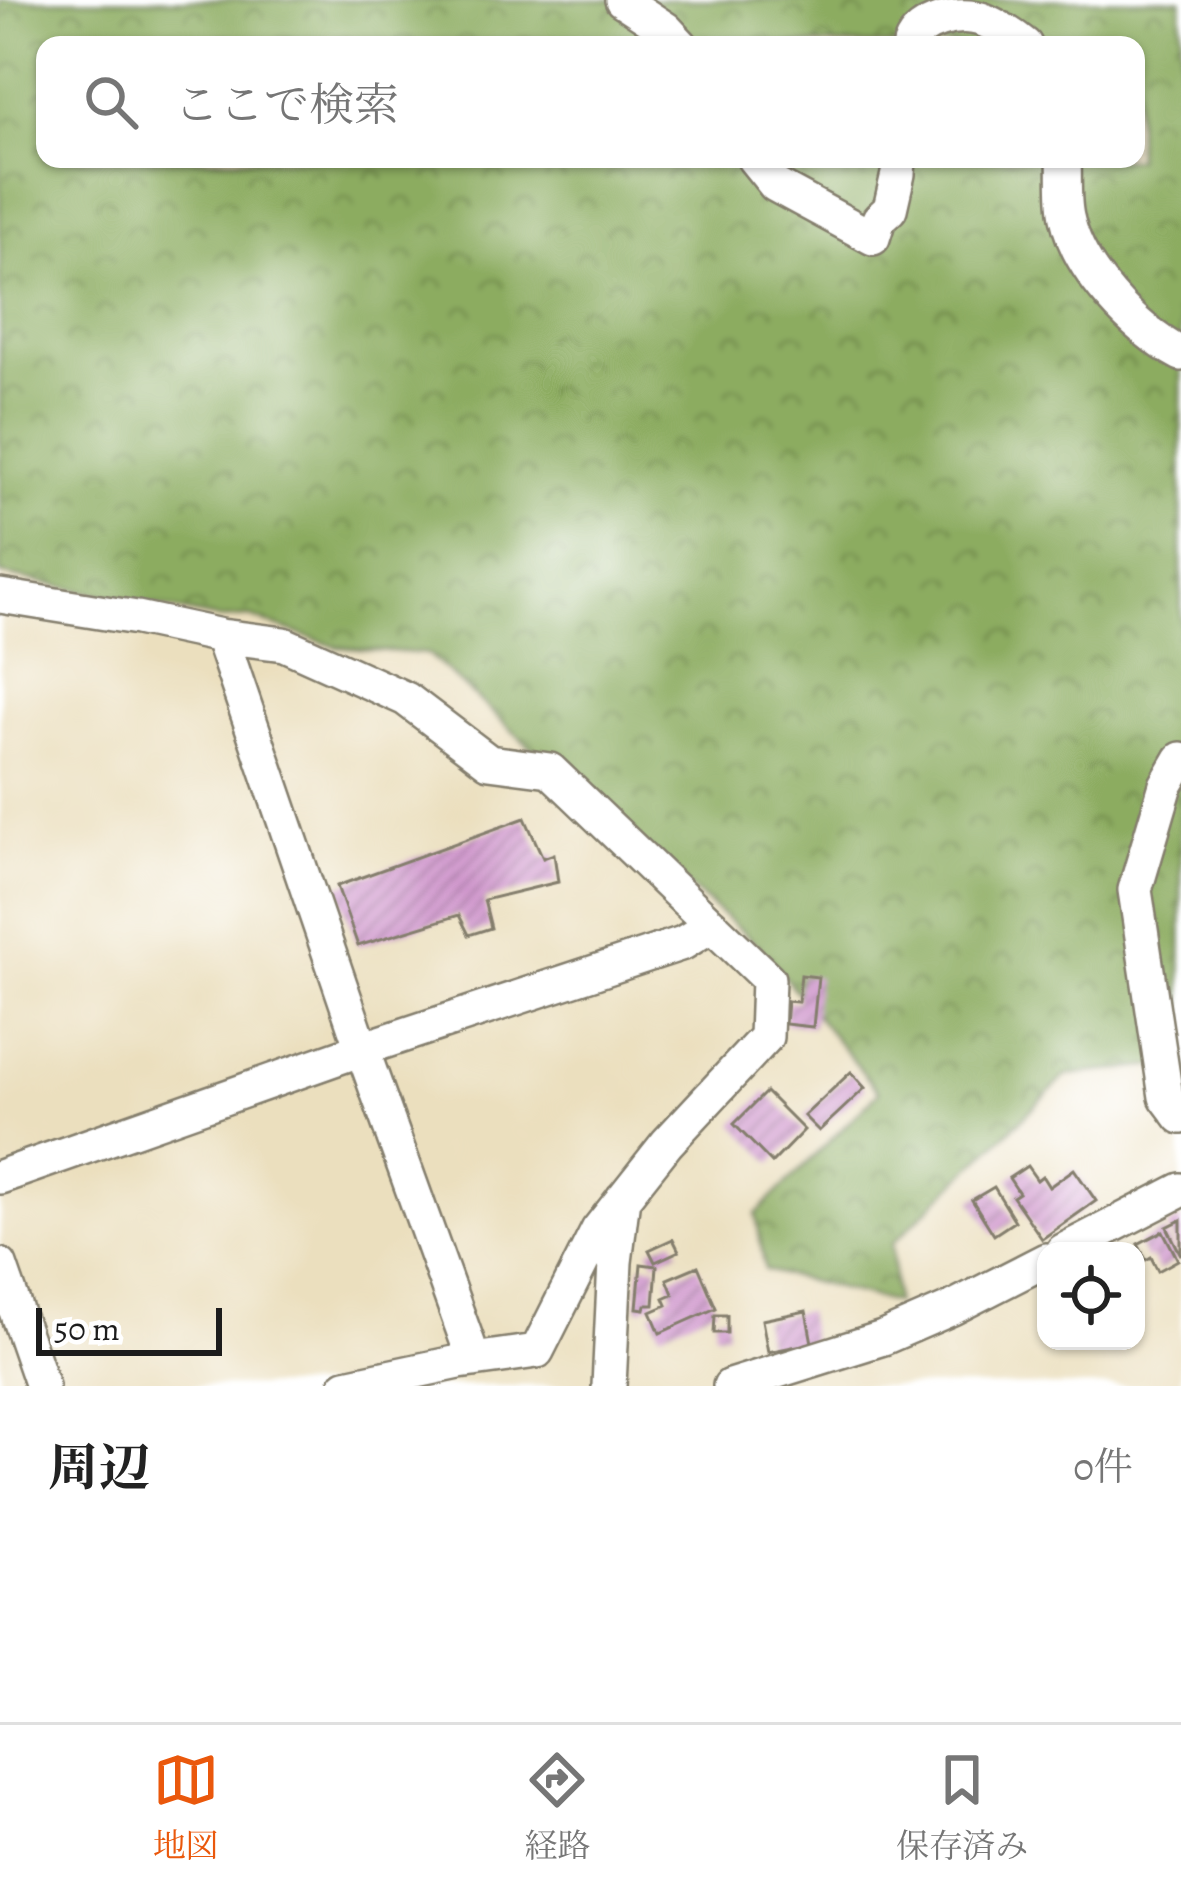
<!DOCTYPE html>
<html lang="ja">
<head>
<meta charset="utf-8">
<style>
  :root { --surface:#fff; --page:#f6f6f6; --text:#222; --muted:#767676; --line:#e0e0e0; --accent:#ea580c }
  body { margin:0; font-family:Alegreya,"Noto Serif JP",serif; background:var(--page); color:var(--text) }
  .controls { position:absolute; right:36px; bottom:36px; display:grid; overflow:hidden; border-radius:24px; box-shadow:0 3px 9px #0004 }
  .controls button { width:108px; height:108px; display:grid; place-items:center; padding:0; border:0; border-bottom:3px solid var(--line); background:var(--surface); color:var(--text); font:60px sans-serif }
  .scale { position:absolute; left:36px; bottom:30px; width:186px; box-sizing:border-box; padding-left:12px; border:6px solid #1c1c1c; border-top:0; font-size:33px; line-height:42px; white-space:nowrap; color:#1c1c1c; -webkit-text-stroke:9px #fff; paint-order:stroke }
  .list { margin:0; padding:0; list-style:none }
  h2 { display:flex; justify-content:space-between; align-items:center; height:156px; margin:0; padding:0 48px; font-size:51px }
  h2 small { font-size:39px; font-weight:400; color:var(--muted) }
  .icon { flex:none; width:66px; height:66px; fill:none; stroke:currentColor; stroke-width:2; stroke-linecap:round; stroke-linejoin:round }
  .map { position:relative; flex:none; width:1181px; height:1386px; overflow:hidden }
  .search { position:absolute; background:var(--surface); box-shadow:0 3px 9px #0004; left:36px; right:36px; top:36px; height:132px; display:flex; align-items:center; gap:30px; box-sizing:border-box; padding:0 42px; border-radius:24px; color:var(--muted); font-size:45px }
  .sheet { height:336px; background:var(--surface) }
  nav { display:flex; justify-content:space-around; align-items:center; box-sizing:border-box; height:168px; border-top:3px solid var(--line); background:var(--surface); font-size:33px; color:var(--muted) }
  nav a { display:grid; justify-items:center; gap:6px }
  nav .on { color:var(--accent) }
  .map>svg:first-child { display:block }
  .forest { fill:url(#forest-crowns); stroke:#54643e; stroke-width:3; fill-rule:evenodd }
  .building { fill:url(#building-hatch) }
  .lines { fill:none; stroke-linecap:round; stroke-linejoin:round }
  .minor-casing { stroke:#847e6d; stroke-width:38 }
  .minor { stroke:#fff; stroke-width:33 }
</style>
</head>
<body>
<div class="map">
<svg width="1181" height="1386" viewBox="0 0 1181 1386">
  <defs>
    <pattern id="forest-crowns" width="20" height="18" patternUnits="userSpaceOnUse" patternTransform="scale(3)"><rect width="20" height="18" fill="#8cac60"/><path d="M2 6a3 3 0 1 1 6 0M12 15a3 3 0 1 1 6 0" fill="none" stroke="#728b4e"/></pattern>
    <pattern id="building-hatch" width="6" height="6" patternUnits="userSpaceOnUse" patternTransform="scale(3)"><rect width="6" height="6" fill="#ce93ca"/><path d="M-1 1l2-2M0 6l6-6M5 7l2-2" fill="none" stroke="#a677a3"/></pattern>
  </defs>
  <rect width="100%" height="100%" fill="#fff"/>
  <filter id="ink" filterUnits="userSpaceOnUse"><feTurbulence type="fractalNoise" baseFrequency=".00833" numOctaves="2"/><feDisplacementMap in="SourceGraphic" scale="24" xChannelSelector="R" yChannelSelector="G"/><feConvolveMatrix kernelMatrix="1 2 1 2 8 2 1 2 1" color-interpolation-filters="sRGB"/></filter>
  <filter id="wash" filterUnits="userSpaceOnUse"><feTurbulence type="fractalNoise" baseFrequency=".004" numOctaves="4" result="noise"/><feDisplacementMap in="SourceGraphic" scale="48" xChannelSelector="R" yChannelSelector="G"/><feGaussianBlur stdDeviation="2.7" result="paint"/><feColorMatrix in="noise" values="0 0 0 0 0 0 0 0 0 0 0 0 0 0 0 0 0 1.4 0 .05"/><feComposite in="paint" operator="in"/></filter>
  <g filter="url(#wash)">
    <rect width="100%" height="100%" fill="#ebdfbe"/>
    <path class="forest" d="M0 0H1181V1064L1067 1075 892 1244 895 1303 765 1270 756 1214 879 1092 758 945 624 832 428 654 337 647 250 617 220 619 0 574ZM45 45H1136V159H45Z"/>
    <g id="blocks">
      <path class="building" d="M525 818 543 858 554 854 558 882 484 900 491 928 469 935 459 915 358 946 337 886Z
        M801 975 818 977 813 1027 785 1024 787 1001 798 1002Z
        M851 1072 865 1088 819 1131 804 1116Z
        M766 1092 804 1130 772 1163 734 1124Z
        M1027 1166 1037 1180 1042 1176 1049 1187 1074 1169 1096 1201 1042 1239 1013 1197 1019 1193 1009 1178Z
        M994 1187 1015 1221 994 1235 972 1200Z
        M1181 1220V1255L1167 1227Z
        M1163 1231 1178 1260 1158 1271 1151 1257 1146 1260 1138 1244Z
        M673 1239 679 1251 655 1262 649 1250Z
        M641 1264 657 1266 654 1305H646L645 1309 637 1308Z
        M698 1266 716 1308 660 1333 651 1312 667 1305 664 1298 673 1294 667 1279Z
        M806 1311 812 1343 768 1352 762 1320Z
        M715 1315H727V1333H714Z"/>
    </g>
  </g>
  <g filter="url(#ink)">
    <use href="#blocks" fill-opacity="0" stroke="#847e6d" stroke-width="3"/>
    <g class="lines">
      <defs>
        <path id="minor" d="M622 0 666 29 681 45
          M910 45C918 21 958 12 981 19 995 24 1014 36 1025 45
          M754 159 775 185 873 238 879 219 890 209 898 174 899 159
          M1064 159C1065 177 1063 199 1067 217 1078 270 1134 329 1181 354
          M0 596 137 618 221 636 284 644 406 699 489 762 550 770 768 979 766 1037 667 1143 598 1230 537 1351 459 1362 346 1386
          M221 636 362 1049 474 1360
          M1181 759 1166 785 1135 890 1166 1097 1181 1117
          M0 1177 362 1049 683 943 712 925
          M1063 1251 1181 1190
          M0 1265 42 1386
          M609 1386 615 1262 623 1198
          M730 1386 883 1338 952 1308 1046 1260"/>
      </defs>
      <use href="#minor" class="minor-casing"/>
      <use href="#minor" class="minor"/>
    </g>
  </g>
</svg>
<div class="controls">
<button><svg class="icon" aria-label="locate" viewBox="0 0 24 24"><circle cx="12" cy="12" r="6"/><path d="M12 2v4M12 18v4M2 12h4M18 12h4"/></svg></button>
</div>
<div class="scale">50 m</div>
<div class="search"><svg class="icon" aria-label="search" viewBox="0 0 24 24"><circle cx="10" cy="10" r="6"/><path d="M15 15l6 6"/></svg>ここで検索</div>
</div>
<section class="sheet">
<h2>周辺<small>0件</small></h2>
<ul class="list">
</ul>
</section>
<nav>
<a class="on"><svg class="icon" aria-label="map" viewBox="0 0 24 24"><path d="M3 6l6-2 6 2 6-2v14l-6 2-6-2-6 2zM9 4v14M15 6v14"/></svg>地図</a>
<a><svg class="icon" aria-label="directions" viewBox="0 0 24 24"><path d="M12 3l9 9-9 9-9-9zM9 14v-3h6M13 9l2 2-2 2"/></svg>経路</a>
<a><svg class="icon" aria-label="saved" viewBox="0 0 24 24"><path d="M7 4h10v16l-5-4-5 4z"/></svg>保存済み</a>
</nav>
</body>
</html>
